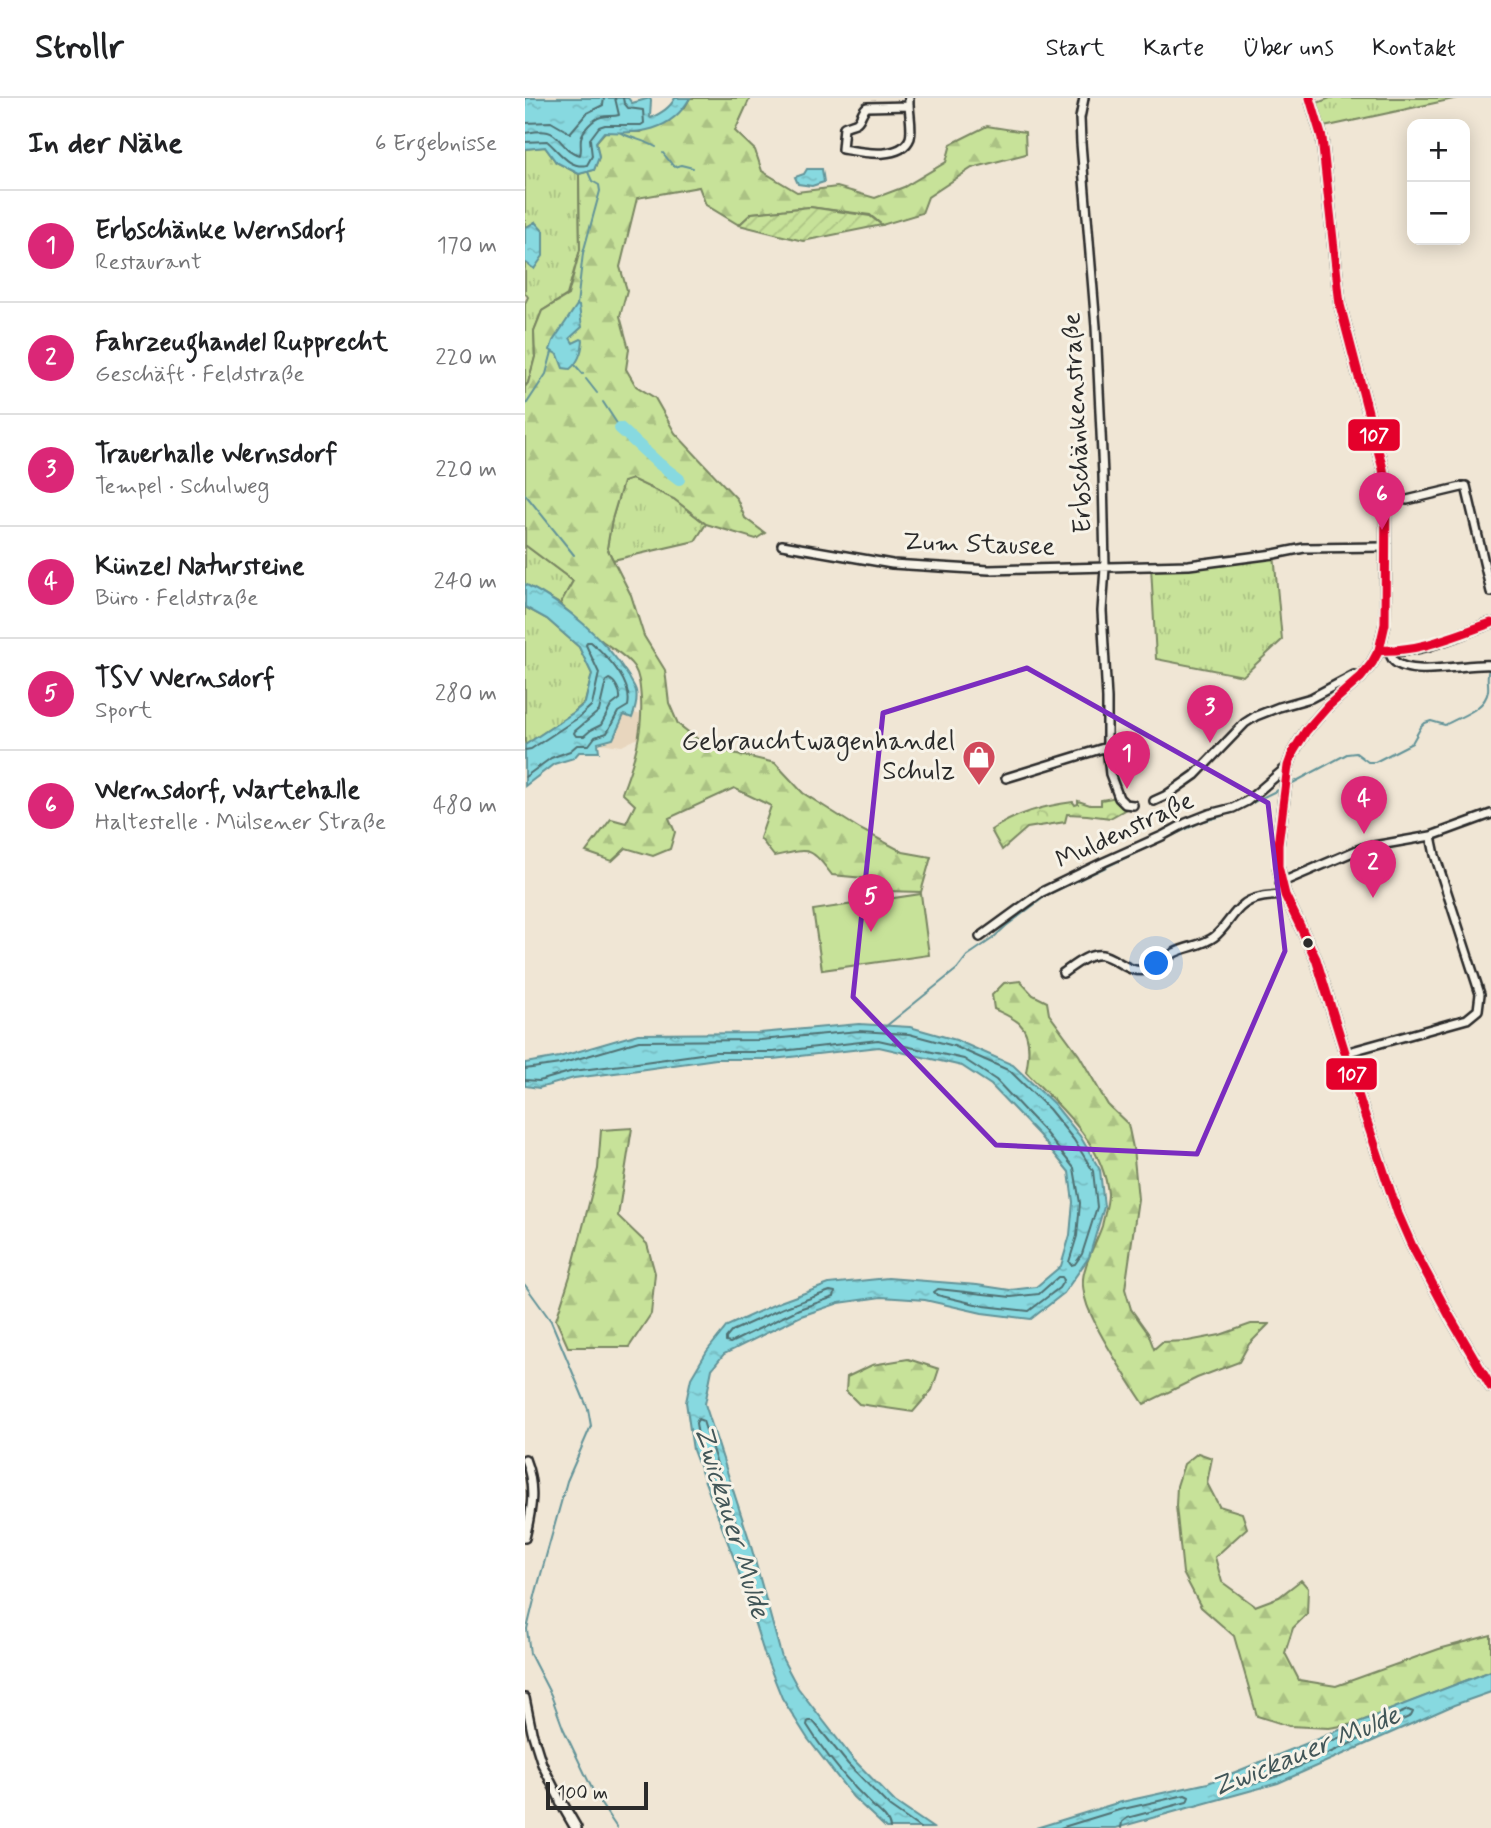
<!DOCTYPE html>
<html lang="de">
<head>
<meta charset="utf-8">
<style>
  :root { --surface:#fff; --page:#f6f6f6; --text:#202124; --muted:#757577; --line:#e0e0e0; --accent:#db2777 }
  body { margin:0; font-family:Mynerve,sans-serif; background:var(--page); color:var(--text) }
  .controls { position:absolute; right:21px; top:21px; display:grid; overflow:hidden; border-radius:14px; box-shadow:0 4px 18px #0003 }
  .controls button { width:63px; height:63px; display:grid; place-items:center; padding:0; border:0; border-bottom:2px solid var(--line); background:var(--surface); color:var(--text); font:35px sans-serif }
  .scale { position:absolute; left:21px; bottom:18px; width:102px; box-sizing:border-box; padding-left:7px; border:4px solid #2b2b2b; border-top:0; font-size:19px; line-height:24px; white-space:nowrap; color:#2b2b2b; -webkit-text-stroke:5px #f7f3e8; paint-order:stroke }
  .you { position:absolute; left:632px; top:866px; width:24px; height:24px; margin:-18px; border:5px solid #fff; border-radius:50%; background:#1a73e8; box-shadow:0 0 0 10px #1a73e833 }
  .badge { display:grid; place-items:center; width:46px; height:46px; border-radius:50%; background:var(--accent); color:#fff; font-size:23px; font-weight:700 }
  .pin { position:absolute; translate:-50% -58px; filter:drop-shadow(0 2px 4px #0008) }
  .pin::after { content:''; position:absolute; top:37px; width:24px; height:21px; background:inherit; clip-path:polygon(0 0,100% 0,50% 100%) }
  .list { margin:0; padding:0; list-style:none }
  h2 { display:flex; justify-content:space-between; align-items:center; height:91px; margin:0; padding:0 28px; font-size:30px }
  h2 small { font-size:23px; font-weight:400; color:var(--muted) }
  .list li { display:grid; grid-template-columns:46px 1fr auto; gap:21px; align-items:center; box-sizing:border-box; height:112px; padding:0 28px; border-top:2px solid var(--line) }
  .list b { display:block; font-size:26px; white-space:nowrap }
  .list p { margin:0; font-size:23px; white-space:nowrap; color:var(--muted) }
  .list em { font-size:23px; font-style:normal; color:var(--muted) }
  .map { position:relative; flex:none; width:966px; height:1730px; overflow:hidden }
  header { display:flex; align-items:center; gap:42px; box-sizing:border-box; height:98px; padding:0 35px; background:var(--surface); border-bottom:2px solid var(--line) }
  header strong { font-size:33px }
  nav { display:flex; gap:38px; margin-inline-start:auto; font-size:24px }
  main { display:flex }
  aside { flex:1; background:var(--surface) }
  .map>svg:first-child { display:block }
  .built { fill:#e8d6be }
  .grass { fill:url(#grass-tufts); stroke:#798662; stroke-width:2 }
  .forest { fill:url(#forest-firs); stroke:#798662; stroke-width:2 }
  .park { fill:url(#park-crowns); stroke:#798662; stroke-width:2 }
  .garden { fill:url(#garden-furrows); stroke:#798662; stroke-width:2 }
  .pitch { fill:#c7e299; stroke:#798662; stroke-width:2 }
  .water { fill:url(#water-ripples); stroke:#629398; stroke-width:2 }
  .lines { fill:none; stroke-linecap:round; stroke-linejoin:round }
  .shore { stroke:#507173; stroke-width:2 }
  .stream { stroke:#629398; stroke-width:2 }
  .river { stroke:#87d9e0; stroke-width:12 }
  .minor-casing { stroke:#2b2b2b; stroke-width:12 }
  .tertiary-casing { stroke:#2b2b2b; stroke-width:14 }
  .minor { stroke:#f7f3e8; stroke-width:7 }
  .tertiary { stroke:#f7f3e8; stroke-width:9 }
  .bus-1-casing { stroke:#f7f3e8; stroke-width:14 }
  .bus-1 { stroke:#e4002b; stroke-width:9 }
  .marked { fill:none; stroke:#7b2cbf; stroke-width:5; stroke-linejoin:round }
  .bus-dot { fill:#2b2b2b; stroke:#f7f3e8; stroke-width:2.5 }
  .labels { text-anchor:middle; dominant-baseline:central; stroke-width:6; stroke-linejoin:round; paint-order:stroke }
  .street-label { font-size:26px; fill:#2b2b2b; stroke:#f7f3e8 }
  .poi-label { font-size:26px; fill:#2b2b2b; stroke:#f7f3e8; text-anchor:end }
  .water-label { font-size:28px; font-style:italic; fill:#425658; stroke:#f7f3e8 }
  .line-badge { stroke:#f7f3e8; stroke-width:2.5 }
  .badge-label { font-size:19px; text-anchor:middle; font-weight:bold; fill:#fff }
</style>
</head>
<body>
<header>
<strong>Strollr</strong>
<nav><a>Start</a><a>Karte</a><a>Über uns</a><a>Kontakt</a></nav>
</header>
<main>
<aside>
<h2>In der Nähe<small>6 Ergebnisse</small></h2>
<ul class="list">
<li><span class="badge">1</span><div><b>Erbschänke Wernsdorf</b><p>Restaurant</p></div><em>170 m</em></li>
<li><span class="badge">2</span><div><b>Fahrzeughandel Rupprecht</b><p>Geschäft · Feldstraße</p></div><em>220 m</em></li>
<li><span class="badge">3</span><div><b>Trauerhalle Wernsdorf</b><p>Tempel · Schulweg</p></div><em>220 m</em></li>
<li><span class="badge">4</span><div><b>Künzel Natursteine</b><p>Büro · Feldstraße</p></div><em>240 m</em></li>
<li><span class="badge">5</span><div><b>TSV Wernsdorf</b><p>Sport</p></div><em>280 m</em></li>
<li><span class="badge">6</span><div><b>Wernsdorf, Wartehalle</b><p>Haltestelle · Mülsener Straße</p></div><em>480 m</em></li>
</ul>
</aside>
<div class="map">
<svg width="966" height="1730" viewBox="0 0 966 1730">
  <defs>
    <pattern id="grass-tufts" width="24" height="20" patternUnits="userSpaceOnUse" patternTransform="scale(1.75)"><rect width="24" height="20" fill="#c7e299"/><path d="M3 7l-1-3M5 7V3M7 7l1-3M15 17l-1-3M17 17v-4M19 17l1-3" fill="none" stroke="#abc284"/></pattern>
    <pattern id="forest-firs" width="22" height="20" patternUnits="userSpaceOnUse" patternTransform="scale(1.75)"><rect width="22" height="20" fill="#c7e299"/><path d="M5 1l3.5 6h-7zM16 11l3.5 6h-7z" fill="#abc284"/></pattern>
    <pattern id="park-crowns" width="20" height="18" patternUnits="userSpaceOnUse" patternTransform="scale(1.75)"><rect width="20" height="18" fill="#c7e299"/><path d="M2 6a3 3 0 1 1 6 0M12 15a3 3 0 1 1 6 0" fill="none" stroke="#abc284"/></pattern>
    <pattern id="garden-furrows" width="10" height="10" patternUnits="userSpaceOnUse" patternTransform="scale(1.75)"><rect width="10" height="10" fill="#c7e299"/><path d="M-1 1l2-2M0 10L10 0M9 11l2-2" fill="none" stroke="#abc284"/></pattern>
    <pattern id="water-ripples" width="26" height="14" patternUnits="userSpaceOnUse" patternTransform="scale(1.75)"><rect width="26" height="14" fill="#87d9e0"/><path d="M2 4q2-2 4 0t4 0M15 11q2-2 4 0t4 0" fill="none" stroke="#75bac0"/></pattern>
  </defs>
  <rect width="100%" height="100%" fill="#f0e6d5"/>
  <filter id="ink" filterUnits="userSpaceOnUse"><feTurbulence type="fractalNoise" baseFrequency=".0143" numOctaves="2"/><feDisplacementMap in="SourceGraphic" scale="14" xChannelSelector="R" yChannelSelector="G"/><feConvolveMatrix kernelMatrix="1 2 1 2 8 2 1 2 1" color-interpolation-filters="sRGB"/></filter>
  <g filter="url(#ink)">
    <path class="built" d="M109 615 117 617 113 640 97 648 73 645 88 641 99 616 107 620Z"/>
    <path class="grass" d="M805 0H933L794 30 787 7Z
      M20 49 31 64 54 76 55 152 42 197 17 213 9 233 10 259 3 285 0 289V205L3 199 0 195V164L9 170 10 124 0 130V51Z
      M107 381 149 401 181 426 170 443 88 462 82 450 87 421 98 384Z
      M0 447 48 483 35 506 0 486Z
      M749 456 757 542 718 578 631 561 626 468Z
      M0 509 22 521 54 549 67 576 60 604 48 615 0 647Z"/>
    <path class="forest" d="M165 0H225L210 33 230 52 237 73 272 94 312 89 350 100 379 89 421 64 426 46 462 28 500 34 501 56 447 70 403 99 397 115 357 127 345 117 285 109 227 115 214 127 181 107 174 89 112 100 95 169 102 192 95 218 104 251 101 271 111 288 130 300 150 335 212 401 220 420 240 435 231 441 181 426 149 401 107 381 98 384 87 421 82 450 106 497 119 538 140 572 144 605 153 626 183 649 250 665 278 695 335 731 378 754 406 759 396 794 360 793 339 780 307 777C284 747 285 751 249 758L235 740 246 708 209 690 144 720 150 734 145 751 128 758 101 750 87 763 61 754 86 721 101 725 110 707 97 695C109 664 118 634 116 601 115 590 115 579 109 569 101 557 87 551 76 542 61 532 48 518 35 506L48 483 0 447V289L3 285 10 259 9 233 17 213 43 197 55 152 54 76 69 72 74 59 71 44 80 34H116L160 9Z
      M495 883 508 897 522 904 524 916 554 957 583 1007 603 1026 608 1050 613 1101 600 1191 606 1211 623 1235 629 1251 637 1244 663 1243 695 1237 726 1226H744L724 1246 714 1264 672 1280 619 1306C603 1282 588 1259 574 1233 567 1218 559 1205 558 1188 556 1170 571 1146 577 1128 579 1118 583 1106 583 1096 579 1045 533 1008 501 974 504 959 507 937 494 925 487 919 477 915 469 911L467 897 479 885Z
      M107 1030 93 1118 122 1146 130 1175 126 1216 104 1249H43L31 1222 45 1178 73 1071 76 1032Z
      M383 1261 414 1271 407 1292 388 1314 334 1306 321 1293 322 1279 347 1267Z
      M673 1355 687 1360 682 1385 694 1408 717 1415 722 1430 690 1459 697 1484 730 1508 754 1499 776 1482 783 1490 782 1516 768 1530 760 1555 774 1582 811 1588 914 1551 966 1537V1573L829 1626 804 1630 764 1628 732 1618 709 1538 676 1509 658 1475 651 1408 652 1388 659 1366Z"/>
    <path class="park" d="M592 699 596 706 603 710 585 720 562 717 542 716 540 724 502 730 477 752 466 732C492 715 518 708 548 704L550 707 553 706V703L565 707H576V702Z"/>
    <path class="garden" d="M285 109 345 118 357 127 278 143 214 127 227 115Z"/>
    <path class="pitch" d="M396 796 404 857 297 872 288 812Z"/>
    <path class="water" d="M0 0H103L107 5 125 0 126 3 125 19 126 20C136 15 145 10 150 0H165C146 34 114 36 79 34L71 44 74 59 69 72 54 76 31 64 20 49 0 51Z
      M282 71H297L299 84 287 88 273 86 270 79 279 76Z
      M10 124 18 133V158L9 171 0 164V130Z
      M52 207 54 208 57 229 45 240 48 245 56 241 58 242C57 254 54 264 45 271L38 270 33 257 25 252 28 243Z
      M0 486C41 507 80 540 104 579 106 584 110 588 111 593 113 602 110 612 107 620L99 617 88 641 73 645 74 654H54L49 660 29 666 0 688V647L48 615 60 605 67 576 54 549 22 521 0 509Z
      M334 926 385 929 431 942 488 967 529 1006 555 1038 575 1072 579 1109 564 1159 539 1195 506 1221 457 1215 400 1202 356 1199 314 1205 276 1218 199 1256 187 1271 180 1306 224 1441 257 1560 273 1590 328 1661 370 1704 408 1730H361L328 1699 283 1641 257 1600 239 1555 211 1466 168 1352 161 1304 166 1280 182 1253 202 1228 255 1204 304 1186 363 1180 452 1187 485 1192 511 1189 536 1168 545 1137 548 1104 544 1074 514 1037 466 987 437 968 354 949 248 961H191L106 973 49 980 14 990 0 988V965L34 959 113 936 235 935Z
      M966 1573V1594L929 1607 753 1685 591 1730H511L592 1705 683 1685 882 1605Z"/>
    <g class="lines">
      <path class="shore" d="M0 25 26 24 45 35 62 15 78 7 79 0
        M0 35C7 34 16 32 23 34 36 37 37 53 55 57 57 52 55 47 56 40 58 32 68 21 76 19 82 17 88 19 94 17L90 0
        M0 44 22 43C34 53 44 71 62 67L67 58 65 41 74 29 80 27H116L119 25 118 12 103 10 99 5 98 0
        M84 581C90 583 96 594 95 601L86 608 76 627 66 632 59 638H51L49 635 50 633 74 613 81 583Z
        M0 652 6 651 53 620 67 607 74 575 61 547 62 544H66C83 559 108 584 103 608L93 614 82 635 70 639 64 647H52L45 653 26 660 0 679
        M0 971 35 966 114 943 235 942 334 933 384 936 429 948 485 973 524 1011 549 1042 568 1073 572 1109 557 1156 550 1166 546 1167 544 1164 552 1138 555 1105 549 1070 519 1033 471 982 439 961 353 942 248 954H190L105 966 48 973 14 983 0 982
        M533 1179H537L539 1182 534 1190 504 1213 459 1208 412 1197 409 1194 413 1191 486 1199 514 1196Z
        M305 1193 310 1194 309 1199 274 1211 205 1245 201 1244V1240L207 1233 258 1210Z
        M173 1321 178 1323 214 1434 212 1438 207 1436 175 1351 171 1325Z
        M883 1612 888 1614 886 1618 751 1679 701 1693 697 1691 699 1686Z
        M365 1730C364 1721 356 1715 349 1709 324 1685 300 1656 282 1627L283 1623H288L323 1666 365 1709 395 1730
        M535 1730 594 1712 660 1697 664 1699 662 1704 602 1720 597 1724 596 1730"/>
      <path class="stream" d="M96 35C108 41 119 42 131 49
        M138 55 149 69 156 67 168 70
        M52 207 58 155 75 93 74 87 67 83 63 74
        M50 267 58 276
        M61 281 72 295
        M78 304 95 330
        M0 308 21 276 27 254
        M0 396 49 457
        M764 687 822 656 831 655 843 664H850L887 645 896 629 900 625 906 623 920 627C935 618 960 612 963 593 964 585 961 579 964 571
        M704 716C722 709 738 698 756 691
        M360 929 432 871 442 858 467 841 481 828 522 797 676 724 697 718
        M0 1187 26 1223 63 1311 66 1328 42 1383 11 1494 2 1531 5 1556 26 1597 38 1630 71 1699 92 1730"/>
      <path class="river" d="M95 330 133 365 154 381"/>
      <defs>
        <path id="minor" d="M559 0 555 20 556 45 571 229 578 377 580 470 577 513 582 601V649L585 676 594 700 600 706 608 707
          M384 8 342 9C336 13 337 20 332 24 329 26 323 27 319 29L317 51C335 54 376 63 385 40 388 30 383 11 384 0
          M882 402 941 388 966 494
          M257 447 367 466 464 472 664 467 749 456 779 450 860 449
          M864 553C865 556 866 560 869 563 886 580 943 565 966 567
          M481 680 582 649
          M629 703 640 698 670 677 720 625 731 618 754 609 786 600 829 577 836 579
          M755 785 837 750 906 738
          M455 839 517 794 579 764 637 738 661 725 684 716 708 710 722 703 763 668
          M538 875C548 868 563 855 577 857 590 859 603 876 622 872 633 870 640 861 649 855 662 848 677 848 689 839 701 830 707 815 718 807 728 798 747 798 760 797
          M820 955 942 921 953 912 955 896 910 757 906 738 966 716
          M0 1361C11 1389 7 1411 0 1440
          M0 1600 7 1634 17 1666 36 1704"/>
        <path id="tertiary" d="M785 0 797 40 815 207 858 371 861 391 860 526 854 552 847 565 836 579 803 608 781 633 768 654 763 668 753 747V768L760 797 791 861 837 1009 873 1116 887 1148 925 1219 966 1289
          M854 552C892 557 931 537 966 525
          M36 1704 51 1730"/>
      </defs>
      <use href="#minor" class="minor-casing"/>
      <use href="#tertiary" class="tertiary-casing"/>
      <use href="#minor" class="minor"/>
      <use href="#tertiary" class="tertiary"/>
      <defs>
        <path id="bus-1" d="M785 0 797 40 815 207 858 371 861 391 860 526 854 552 847 565 836 579 803 608 781 633 768 654 763 668 753 747V768L760 797 791 861 837 1009 873 1116 887 1148 925 1219 966 1289
          M854 552C894 554 929 538 966 525"/>
      </defs>
      <use href="#bus-1" class="bus-1-casing"/>
      <use href="#bus-1" class="bus-1"/>
    </g>
  </g>
  <path class="marked" d="M502 570 743 705 760 853 672 1056 471 1047 328 899 358 615Z"/>
  <defs>
    <symbol id="shop-pin" viewBox="-11 -11 22 30"><path d="M0 17L-7.5 6A9.5 9.5 0 1 1 7.5 6Z" fill="#d1495b" stroke="#f7f3e8"/><path d="M-5-2.5h2.3a2.7 3.5 0 0 1 5.4 0H5L5.5 6h-11ZM-1.5-2.5h3a1.5 2.3 0 0 0-3 0Z" fill="#fff"/></symbol>
  </defs>
  <g fill-rule="evenodd">
    <use href="#shop-pin" x="435" y="640" width="38" height="52"/>
  </g>
  <circle class="bus-dot" cx="783" cy="845" r="6"/>
  <g class="labels">
    <g class="street-label">
      <text transform="translate(553 325) rotate(-93)">Erbschänkenstraße</text>
      <text transform="translate(454 447) rotate(2)">Zum Stausee</text>
      <text transform="translate(600 733) rotate(-25)">Muldenstraße</text>
    </g>
    <g class="poi-label">
      <text x="430" y="644">Gebrauchtwagenhandel<tspan x="430" dy="30">Schulz</tspan></text>
    </g>
    <g class="water-label">
      <text transform="translate(206 1424) rotate(73)">Zwickauer Mulde</text>
      <text transform="translate(781 1654) rotate(-22)">Zwickauer Mulde</text>
    </g>
  </g>
  <g class="line-badge">
    <rect x="822" y="320" width="54" height="34" rx="7" fill="#e4002b"/>
    <rect x="800" y="959" width="53" height="34" rx="7" fill="#e4002b"/>
  </g>
  <g class="badge-label">
    <text x="849" y="344">107</text>
    <text x="827" y="983">107</text>
  </g>
</svg>
<div class="controls">
<button>+</button>
<button>−</button>
</div>
<div class="scale">100 m</div>
<div class="you"></div>
<div class="pin badge" style="left:602px;top:691px">1</div>
<div class="pin badge" style="left:848px;top:800px">2</div>
<div class="pin badge" style="left:685px;top:645px">3</div>
<div class="pin badge" style="left:839px;top:736px">4</div>
<div class="pin badge" style="left:346px;top:834px">5</div>
<div class="pin badge" style="left:857px;top:432px">6</div>
</div>
</main>
</body>
</html>
